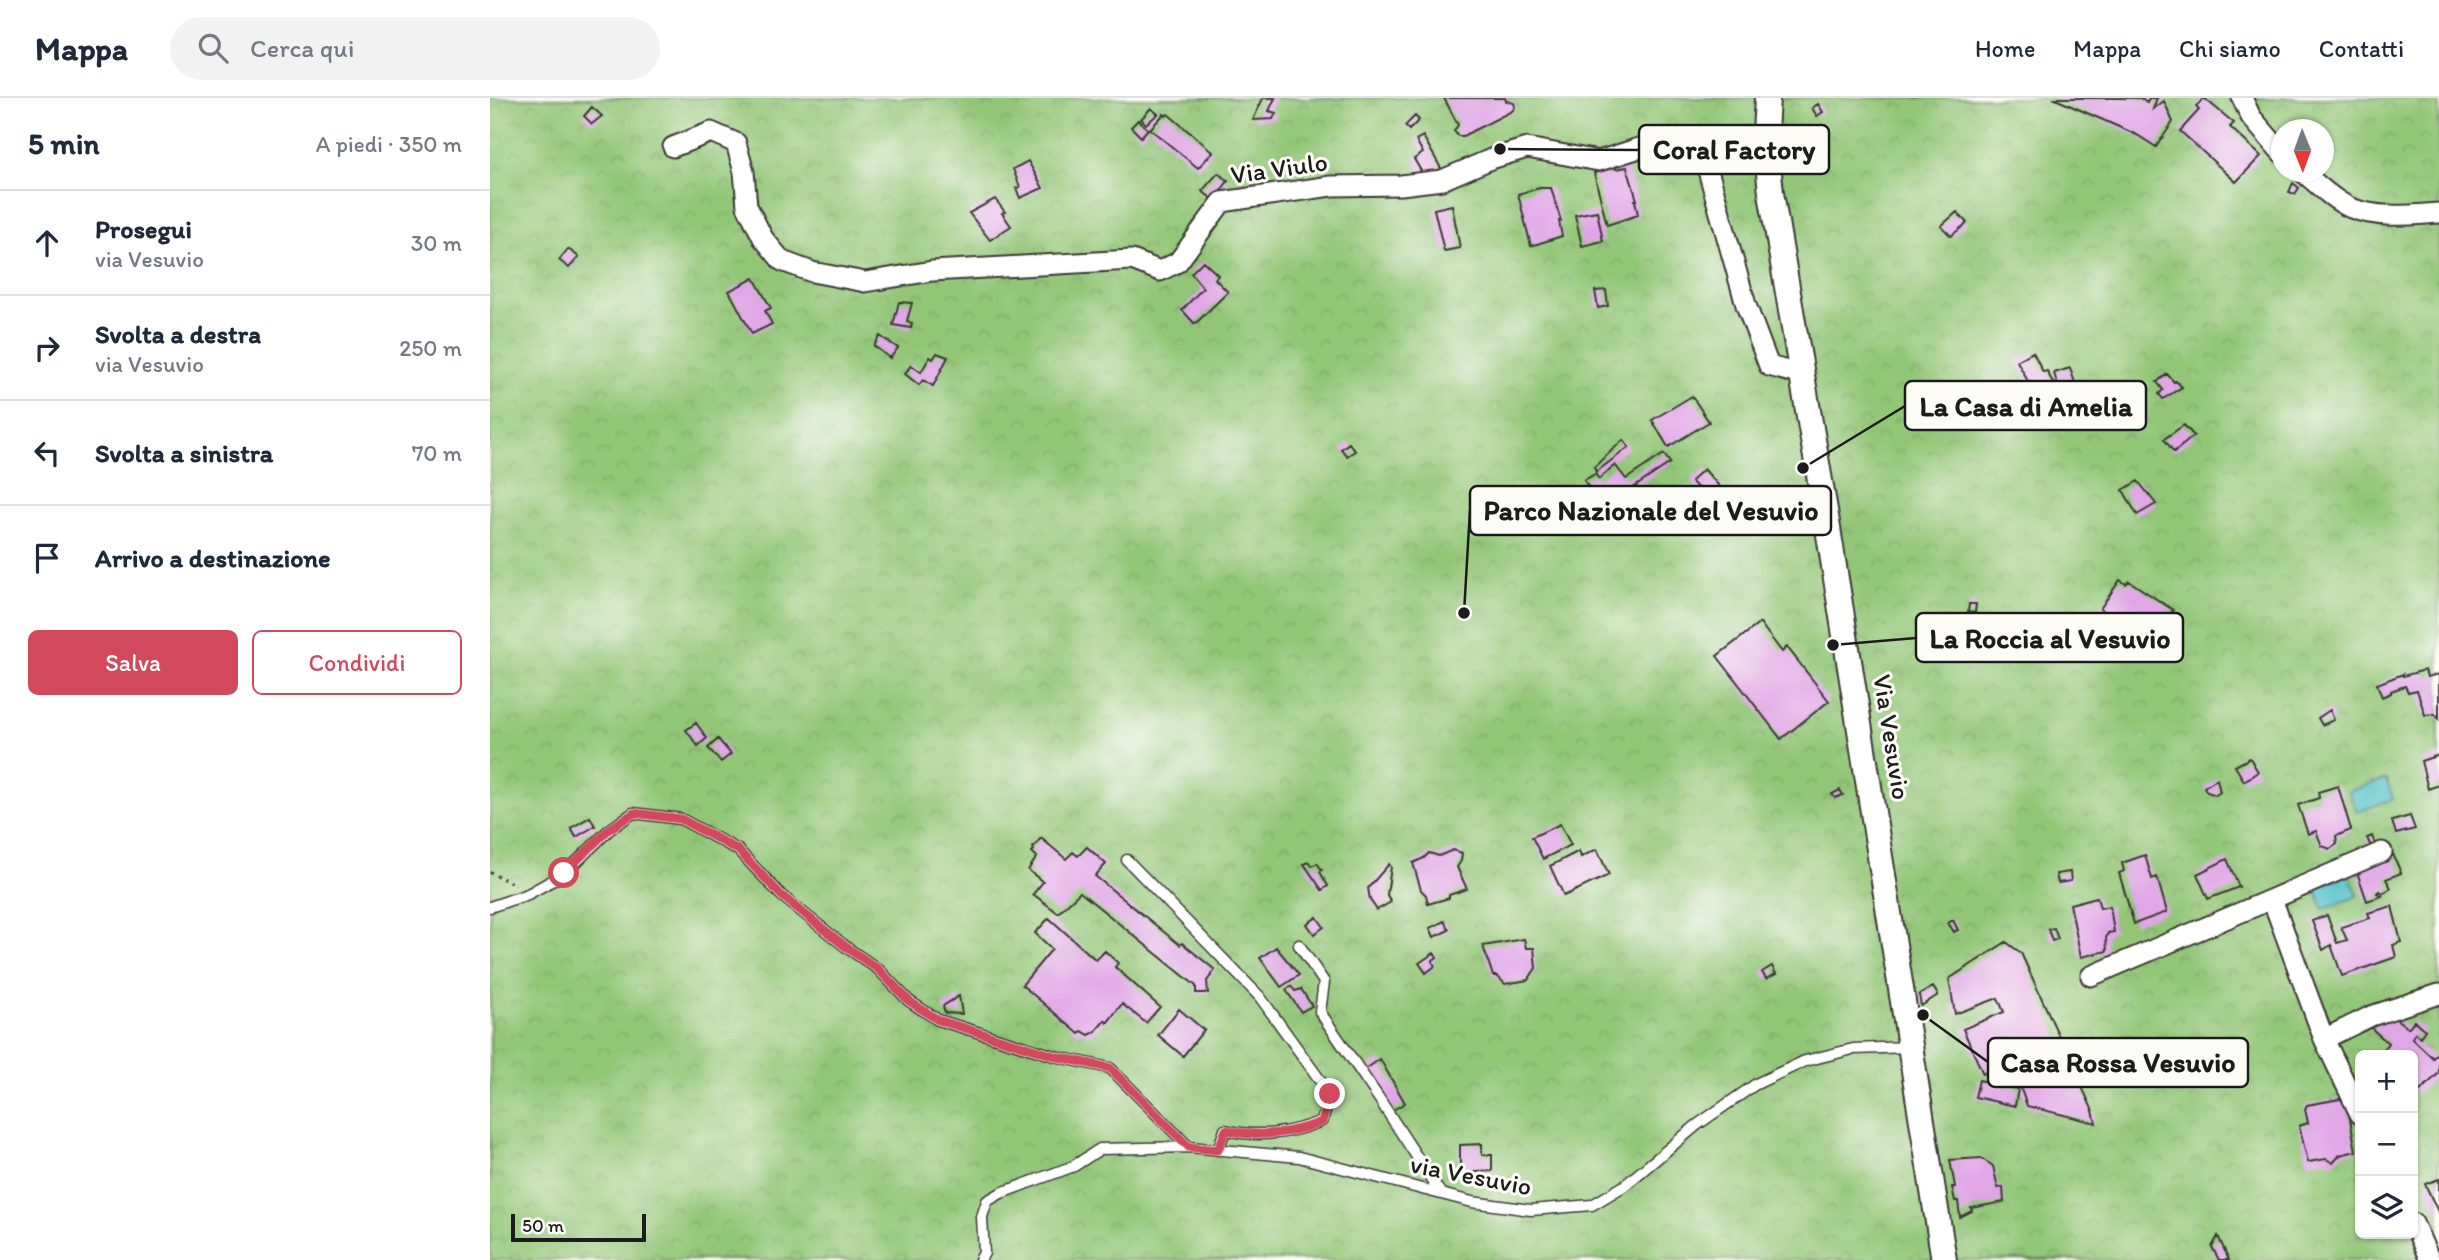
<!DOCTYPE html>
<html lang="it">
<head>
<meta charset="utf-8">
<style>
  :root { --surface:#fff; --page:#f2f2f3; --text:#1f2937; --muted:#747a83; --line:#e0e1e3; --accent:#d1495b }
  body { margin:0; font-family:Itim,sans-serif; background:var(--page); color:var(--text) }
  .controls { position:absolute; right:21px; bottom:21px; display:grid; overflow:hidden; border-radius:10px; box-shadow:0 2px 5px #0004 }
  .controls button { width:63px; height:63px; display:grid; place-items:center; padding:0; border:0; border-bottom:2px solid var(--line); background:var(--surface); color:var(--text); font:35px sans-serif }
  .compass { position:absolute; left:1781px; top:21px; width:63px; height:63px; border-radius:50%; background:var(--surface); box-shadow:0 2px 5px #0004; rotate:179deg }
  .scale { position:absolute; left:21px; bottom:18px; width:135px; box-sizing:border-box; padding-left:7px; border:4px solid #1c1c1c; border-top:0; font-size:19px; line-height:24px; white-space:nowrap; color:#1c1c1c; -webkit-text-stroke:5px #fdfcf7; paint-order:stroke }
  .stop { position:absolute; width:21px; height:21px; margin:-16px; border:5px solid #d1495b; border-radius:50%; background:#fff }
  .stop.end { background:#d1495b; border-color:#fff; box-shadow:0 2px 7px #0008 }
  .list { margin:0; padding:0; list-style:none }
  h2 { display:flex; justify-content:space-between; align-items:center; height:91px; margin:0; padding:0 28px; font-size:30px }
  h2 small { font-size:23px; font-weight:400; color:var(--muted) }
  .list li { display:grid; grid-template-columns:46px 1fr auto; gap:21px; align-items:center; box-sizing:border-box; height:105px; padding:0 28px; border-top:2px solid var(--line) }
  .list b { display:block; font-size:26px; white-space:nowrap }
  .list p { margin:0; font-size:23px; white-space:nowrap; color:var(--muted) }
  .list em { font-size:23px; font-style:normal; color:var(--muted) }
  .actions { display:flex; gap:14px; padding:21px 28px }
  .actions a { flex:1; padding:16px 0; border:2px solid var(--accent); border-radius:10px; text-align:center; font-size:24px; color:var(--accent) }
  .actions .main { background:var(--accent); color:#fff }
  .icon { flex:none; width:38px; height:38px; fill:none; stroke:currentColor; stroke-width:2; stroke-linecap:round; stroke-linejoin:round }
  .map { position:relative; flex:none; width:1949px; height:1162px; overflow:hidden }
  header { display:flex; align-items:center; gap:42px; box-sizing:border-box; height:98px; padding:0 35px; background:var(--surface); border-bottom:2px solid var(--line) }
  header strong { font-size:33px }
  nav { display:flex; gap:38px; margin-inline-start:auto; font-size:24px }
  .search { width:490px; height:63px; background:var(--page); display:flex; align-items:center; gap:18px; box-sizing:border-box; padding:0 24px; border-radius:38px; color:var(--muted); font-size:26px }
  main { display:flex }
  aside { flex:1; background:var(--surface) }
  .map>svg:first-child { display:block }
  .park { fill:url(#park-crowns); stroke:#57714a; stroke-width:2; fill-rule:evenodd }
  .water { fill:#54c2cb; stroke:#386f74; stroke-width:2 }
  .building { fill:#e0a6e6 }
  .lines { fill:none; stroke-linecap:round; stroke-linejoin:round }
  .service-casing { stroke:#3b3934; stroke-width:13 }
  .minor-casing { stroke:#3b3934; stroke-width:23 }
  .tertiary-casing { stroke:#3b3934; stroke-width:28 }
  .path { stroke:#3b3934; stroke-width:3.5; stroke-dasharray:2 5; stroke-linecap:butt }
  .service { stroke:#fff; stroke-width:10 }
  .minor { stroke:#fff; stroke-width:19 }
  .tertiary { stroke:#fff; stroke-width:24 }
  .route { stroke:#d1495b; stroke-width:9 }
  .labels { text-anchor:middle; dominant-baseline:central; stroke-width:6; stroke-linejoin:round; paint-order:stroke }
  .street-label { font-size:26px; fill:#1c1c1c; stroke:#fdfcf7 }
  .leader { fill:none; stroke:#1c1c1c; stroke-width:2.5 }
  .callout-dot { fill:#1c1c1c; stroke:#fdfcf7; stroke-width:2.5 }
  .callout { fill:#fdfcf7; stroke:#1c1c1c; stroke-width:2.5 }
  .callout-label { font-size:28px; text-anchor:middle; font-weight:bold; fill:#1c1c1c }
</style>
</head>
<body>
<header>
<strong>Mappa</strong>
<div class="search"><svg class="icon" aria-label="search" viewBox="0 0 24 24"><circle cx="10" cy="10" r="6"/><path d="M15 15l6 6"/></svg>Cerca qui</div>
<nav><a>Home</a><a>Mappa</a><a>Chi siamo</a><a>Contatti</a></nav>
</header>
<main>
<aside>
<h2>5 min<small>A piedi · 350 m</small></h2>
<ul class="list">
<li><svg class="icon" aria-label="ahead" viewBox="0 0 24 24"><path d="M12 20V5M6 11l6-6 6 6"/></svg><div><b>Prosegui</b><p>via Vesuvio</p></div><em>30 m</em></li>
<li><svg class="icon" aria-label="right" viewBox="0 0 24 24"><path d="M7 20v-9h11M14 6l5 5-5 5"/></svg><div><b>Svolta a destra</b><p>via Vesuvio</p></div><em>250 m</em></li>
<li><svg class="icon" aria-label="left" viewBox="0 0 24 24"><path d="M17 20v-9H6M10 6l-5 5 5 5"/></svg><div><b>Svolta a sinistra</b></div><em>70 m</em></li>
<li><svg class="icon" aria-label="arrive" viewBox="0 0 24 24"><path d="M6 21V4h12l-3 4 3 4H6"/></svg><div><b>Arrivo a destinazione</b></div></li>
</ul>
<div class="actions"><a class="main">Salva</a><a>Condividi</a></div>
</aside>
<div class="map">
<svg width="1949" height="1162" viewBox="0 0 1949 1162">
  <defs>
    <pattern id="park-crowns" width="20" height="18" patternUnits="userSpaceOnUse" patternTransform="scale(1.75)"><rect width="20" height="18" fill="#92c677"/><path d="M2 6a3 3 0 1 1 6 0M12 15a3 3 0 1 1 6 0" fill="none" stroke="#7daa66"/></pattern>
  </defs>
  <rect width="100%" height="100%" fill="#fdfcf7"/>
  <filter id="ink" filterUnits="userSpaceOnUse"><feTurbulence type="fractalNoise" baseFrequency=".0143" numOctaves="2"/><feDisplacementMap in="SourceGraphic" scale="14" xChannelSelector="R" yChannelSelector="G"/><feConvolveMatrix kernelMatrix="1 2 1 2 8 2 1 2 1" color-interpolation-filters="sRGB"/></filter>
  <filter id="wash" filterUnits="userSpaceOnUse"><feTurbulence type="fractalNoise" baseFrequency=".00686" numOctaves="4" result="noise"/><feDisplacementMap in="SourceGraphic" scale="28" xChannelSelector="R" yChannelSelector="G"/><feGaussianBlur stdDeviation="1.57" result="paint"/><feColorMatrix in="noise" values="0 0 0 0 0 0 0 0 0 0 0 0 0 0 0 0 0 1.4 0 .05"/><feComposite in="paint" operator="in"/></filter>
  <g filter="url(#wash)">
    <rect width="100%" height="100%" fill="#e9dfbb"/>
    <path class="park" d="M0 0H1949V1162H0ZM1792 32H1834V74H1792ZM1870 957H1923V1136H1870Z"/>
    <path class="water" d="M1896 681 1903 701 1867 714 1859 693Z
      M1859 776 1868 798 1834 811 1825 790Z"/>
    <g id="blocks">
      <path class="building" d="M773 0H785L779 13 786 15 783 21 763 22Z
        M954 0H1015L1016 3 1024 5 1025 9 1022 13 973 38H968L964 33 968 27Z
        M1563 0H1650L1657 5 1659 0H1667L1663 11 1674 3 1683 24 1666 49 1647 37Z
        M1714 0 1744 25 1740 29 1771 58 1746 84 1690 33 1709 12 1706 9Z
        M1328 6 1333 14 1327 18 1322 10Z
        M102 9 112 18 102 26 94 18Z
        M661 10 668 16 656 26 651 21Z
        M674 16 676 18 678 16 723 54 708 70 660 31Z
        M925 18 929 22 919 32 915 28Z
        M648 22 658 31 651 39 641 29Z
        M933 38 953 74 937 83 924 61 933 55 926 42Z
        M538 63 553 90 530 100 526 90 530 89 523 71Z
        M1126 69V71L1137 69 1147 102H1145L1148 117 1117 127 1104 75Z
        M728 75 738 83 724 102 712 93Z
        M1803 85 1809 90 1805 96 1799 94Z
        M1050 90H1061L1071 123H1069L1072 138 1041 148 1028 96Z
        M505 101 515 114 512 115 521 128 500 142 479 115Z
        M962 107 970 150 954 153 944 111Z
        M1107 113 1113 143 1092 148 1085 117Z
        M1467 114 1477 125 1461 138 1451 128Z
        M78 151 89 159 79 170 69 162Z
        M713 163 728 177 725 181 738 194 705 226 692 212 713 190 701 175Z
        M264 180 281 210 275 213 282 226 262 236 239 193Z
        M1116 192 1118 208 1108 210 1105 193Z
        M409 204 422 205 417 223 422 225 421 230 403 227Z
        M390 238 408 250 400 260 384 248Z
        M1543 254 1553 274 1557 273 1569 297 1550 306 1527 263Z
        M447 255 458 259 443 288 433 282 429 287 415 276 421 267 431 274 440 259 443 261Z
        M1580 270 1585 285 1569 292 1564 275Z
        M1677 276 1684 284 1686 283 1692 289 1673 301 1669 296 1673 292 1667 284Z
        M1202 298 1219 324 1178 349 1162 322Z
        M1694 327 1704 338 1684 354 1674 341Z
        M1133 342 1139 349 1106 374 1104 369Z
        M859 345 865 353 857 358 851 351Z
        M1174 356 1180 365 1112 411 1094 382 1105 376 1109 381 1125 367 1136 381Z
        M1214 371 1236 396 1222 406 1201 383Z
        M1648 383 1666 406 1647 417 1633 392Z
        M1630 482 1636 486 1639 483 1683 512 1660 548 1633 533 1636 529 1610 511Z
        M1479 506H1486L1485 515 1478 514Z
        M1270 525 1292 554 1297 549 1339 603 1291 641 1227 558Z
        M1935 572 1937 579 1949 576V621L1945 616 1935 617 1927 592 1918 594 1915 588 1901 593V595L1892 599 1887 586 1913 576V578Z
        M1840 612 1844 622 1832 627 1828 620Z
        M206 625 217 640 208 648 196 632Z
        M228 641 241 656 231 664 218 650Z
        M1949 657V687L1938 691 1931 663Z
        M1760 660 1768 674 1754 683 1745 668Z
        M1727 681 1730 694 1726 697 1717 694 1714 689Z
        M1848 688 1861 732 1846 738 1847 746 1840 751 1832 748 1826 733 1818 736 1808 707 1829 700 1828 694Z
        M1350 692 1353 697 1345 700 1342 696Z
        M1920 718 1925 731 1906 736 1902 723Z
        M100 719 105 728 86 739 81 730Z
        M1070 726 1081 747 1053 761 1042 739Z
        M1882 738 1886 748 1882 751 1877 740Z
        M551 740 576 761 583 754 588 758 597 749 616 766 605 778 690 847 692 845 725 872 717 883 718 895H706V888L590 794 568 815 543 796 553 784 538 772 547 759 542 754 544 752 543 750Z
        M1107 751 1119 777 1074 798 1060 768 1089 753 1091 759Z
        M963 752 972 755 971 763 967 769 977 791 959 797V800L938 806 936 797 931 792 923 765 934 760 939 755 949 758Z
        M1903 756 1911 775 1896 781 1901 790 1893 795 1889 793 1887 795 1892 798 1877 803 1866 771Z
        M1655 757 1662 781 1667 779 1677 814 1644 826 1629 775 1634 773 1632 765Z
        M1737 761 1749 789 1718 801 1707 776Z
        M819 764 822 768 827 765 832 772 830 774 838 788 832 792 814 766Z
        M899 766 901 769 897 797 901 804 887 812 880 802 878 790Z
        M1580 774 1581 783 1568 785 1566 776Z
        M1607 799 1610 810 1620 808 1624 834 1618 835 1616 840 1617 853 1591 859 1580 806Z
        M1902 808 1911 844 1903 847 1906 859 1852 878 1841 847 1833 852 1822 823 1837 817 1847 845 1857 842 1851 829 1880 820 1878 815Z
        M827 819 834 829 824 836 817 826Z
        M559 820 606 862 615 853 628 865 625 869 670 909 656 925 632 906 617 925 615 922 605 934 599 937 592 933 589 936 532 887 562 851 545 835Z
        M1463 822 1468 832 1464 834 1458 825Z
        M954 823 959 832 944 839 940 830Z
        M1564 830 1568 841 1562 843 1558 831Z
        M1034 841 1036 850H1044L1046 870 1038 882 1015 886 1007 878H1003L993 848Z
        M1516 844 1531 855 1603 1013 1606 1025 1537 1008 1527 980 1540 974 1533 959 1493 976 1473 931 1514 914 1508 900 1465 916 1459 881Z
        M786 849 809 877 791 889 770 860Z
        M944 855 947 859 942 863 945 868 936 875 929 865Z
        M1282 868 1286 876 1276 881 1272 874Z
        M801 888 805 893 811 891 822 908 811 914 796 892Z
        M1443 889 1448 897 1431 908 1429 897Z
        M469 898 472 916 455 915 453 908Z
        M689 911 714 932 693 958 668 937Z
        M1902 918 1918 930 1924 923 1935 932 1930 939 1925 935 1922 940 1943 960 1946 956 1949 958V975L1928 995 1923 991V957H1890L1898 945 1881 930Z
        M890 961 915 1005 898 1015 873 973Z
        M1489 982 1528 991 1525 1008 1485 999Z
        M1856 1000 1866 1053 1850 1057 1843 1065 1836 1061 1818 1064 1809 1028 1818 1025 1815 1011 1817 1007Z
        M992 1046V1057H1002V1073L970 1075V1047Z
        M1491 1060 1503 1068 1508 1090 1513 1089 1514 1104 1481 1110 1482 1113 1470 1119 1468 1103H1465L1462 1089H1465L1460 1062Z
        M1949 1081V1116L1935 1086Z
        M1728 1138 1739 1162H1729L1722 1149Z"/>
    </g>
  </g>
  <g filter="url(#ink)">
    <use href="#blocks" fill-opacity="0" stroke="#3b3934" stroke-width="2"/>
    <g class="lines">
      <defs>
        <path id="service" d="M637 762 770 899 840 996 832 1023C799 1036 770 1040 735 1032L728 1052
          M0 809 38 796 74 776 119 732 143 715 191 721 248 752 292 798 356 849 388 871 419 903 448 922 568 959 620 970 699 1049
          M809 847 834 884 830 914 888 999 951 1096
          M490 1162 494 1155 492 1119 497 1103 511 1095 584 1068 610 1051 699 1049 809 1059 982 1104 1041 1112 1102 1107 1134 1088 1207 1027 1266 986 1315 963 1363 951 1421 949"/>
        <path id="minor" d="M1752 0 1761 19 1792 55
          M183 49 221 34 246 45 254 74 257 108 273 140 292 163 322 174 375 184 442 173 642 162 670 173 688 164 732 104 841 88 911 87 952 82 1001 61 1037 50 1109 63 1174 42 1210 44 1256 207 1279 268 1312 277
          M1813 74C1827 86 1843 102 1861 110 1889 121 1920 117 1949 115
          M1782 801 1892 754
          M1601 878 1782 801 1834 941 1881 918 1949 896
          M1834 941 1870 1016
          M1923 1125 1940 1162"/>
        <path id="tertiary" d="M1277 0 1275 35 1281 95 1337 424 1454 1162"/>
      </defs>
      <use href="#service" class="service-casing"/>
      <use href="#minor" class="minor-casing"/>
      <use href="#tertiary" class="tertiary-casing"/>
      <path class="path" d="M0 774 25 787"/>
      <use href="#service" class="service"/>
      <use href="#minor" class="minor"/>
      <use href="#tertiary" class="tertiary"/>
    </g>
  </g>
  <g class="lines" filter="url(#ink)">
    <path class="route" d="M74 775 118 732 144 715 191 721 248 752 292 798 356 849 388 871 419 903 448 922 568 959 620 970 699 1049 728 1052 736 1032C770 1040 799 1036 832 1024L840 996"/>
  </g>
  <g class="labels">
    <g class="street-label">
      <text transform="translate(789 70) rotate(-8)">Via Viulo</text>
      <text transform="translate(1402 639) rotate(81)">Via Vesuvio</text>
      <text transform="translate(981 1077) rotate(11)">via Vesuvio</text>
    </g>
  </g>
  <path class="leader" d="M1010 51L1149 52M1313 370L1415 308M974 515L980 412M1343 547L1426 540M1433 917L1498 964"/>
  <g class="callout-dot">
    <circle cx="1010" cy="51" r="7"/>
    <circle cx="1313" cy="370" r="7"/>
    <circle cx="974" cy="515" r="7"/>
    <circle cx="1343" cy="547" r="7"/>
    <circle cx="1433" cy="917" r="7"/>
  </g>
  <g class="callout">
    <rect x="1149" y="27" width="190" height="49" rx="7"/>
    <rect x="1415" y="283" width="241" height="49" rx="7"/>
    <rect x="980" y="388" width="361" height="49" rx="7"/>
    <rect x="1426" y="515" width="267" height="49" rx="7"/>
    <rect x="1498" y="940" width="260" height="49" rx="7"/>
  </g>
  <g class="callout-label">
    <text x="1244" y="61">Coral Factory</text>
    <text x="1536" y="318">La Casa di Amelia</text>
    <text x="1161" y="422">Parco Nazionale del Vesuvio</text>
    <text x="1560" y="550">La Roccia al Vesuvio</text>
    <text x="1628" y="974">Casa Rossa Vesuvio</text>
  </g>
</svg>
<div class="controls">
<button>+</button>
<button>−</button>
<button><svg class="icon" aria-label="layers" viewBox="0 0 24 24"><path d="M12 4l9 5-9 5-9-5zM3 14l9 5 9-5"/></svg></button>
</div>
<svg class="compass" viewBox="-18 -18 36 36"><path d="M0-13l5 13h-10z" fill="#e53935"/><path d="M0 13l5-13h-10z" fill="#747a83"/></svg>
<div class="scale">50 m</div>
<div class="stop" style="left:74px;top:775px"></div>
<div class="stop end" style="left:840px;top:996px"></div>
</div>
</main>
</body>
</html>
